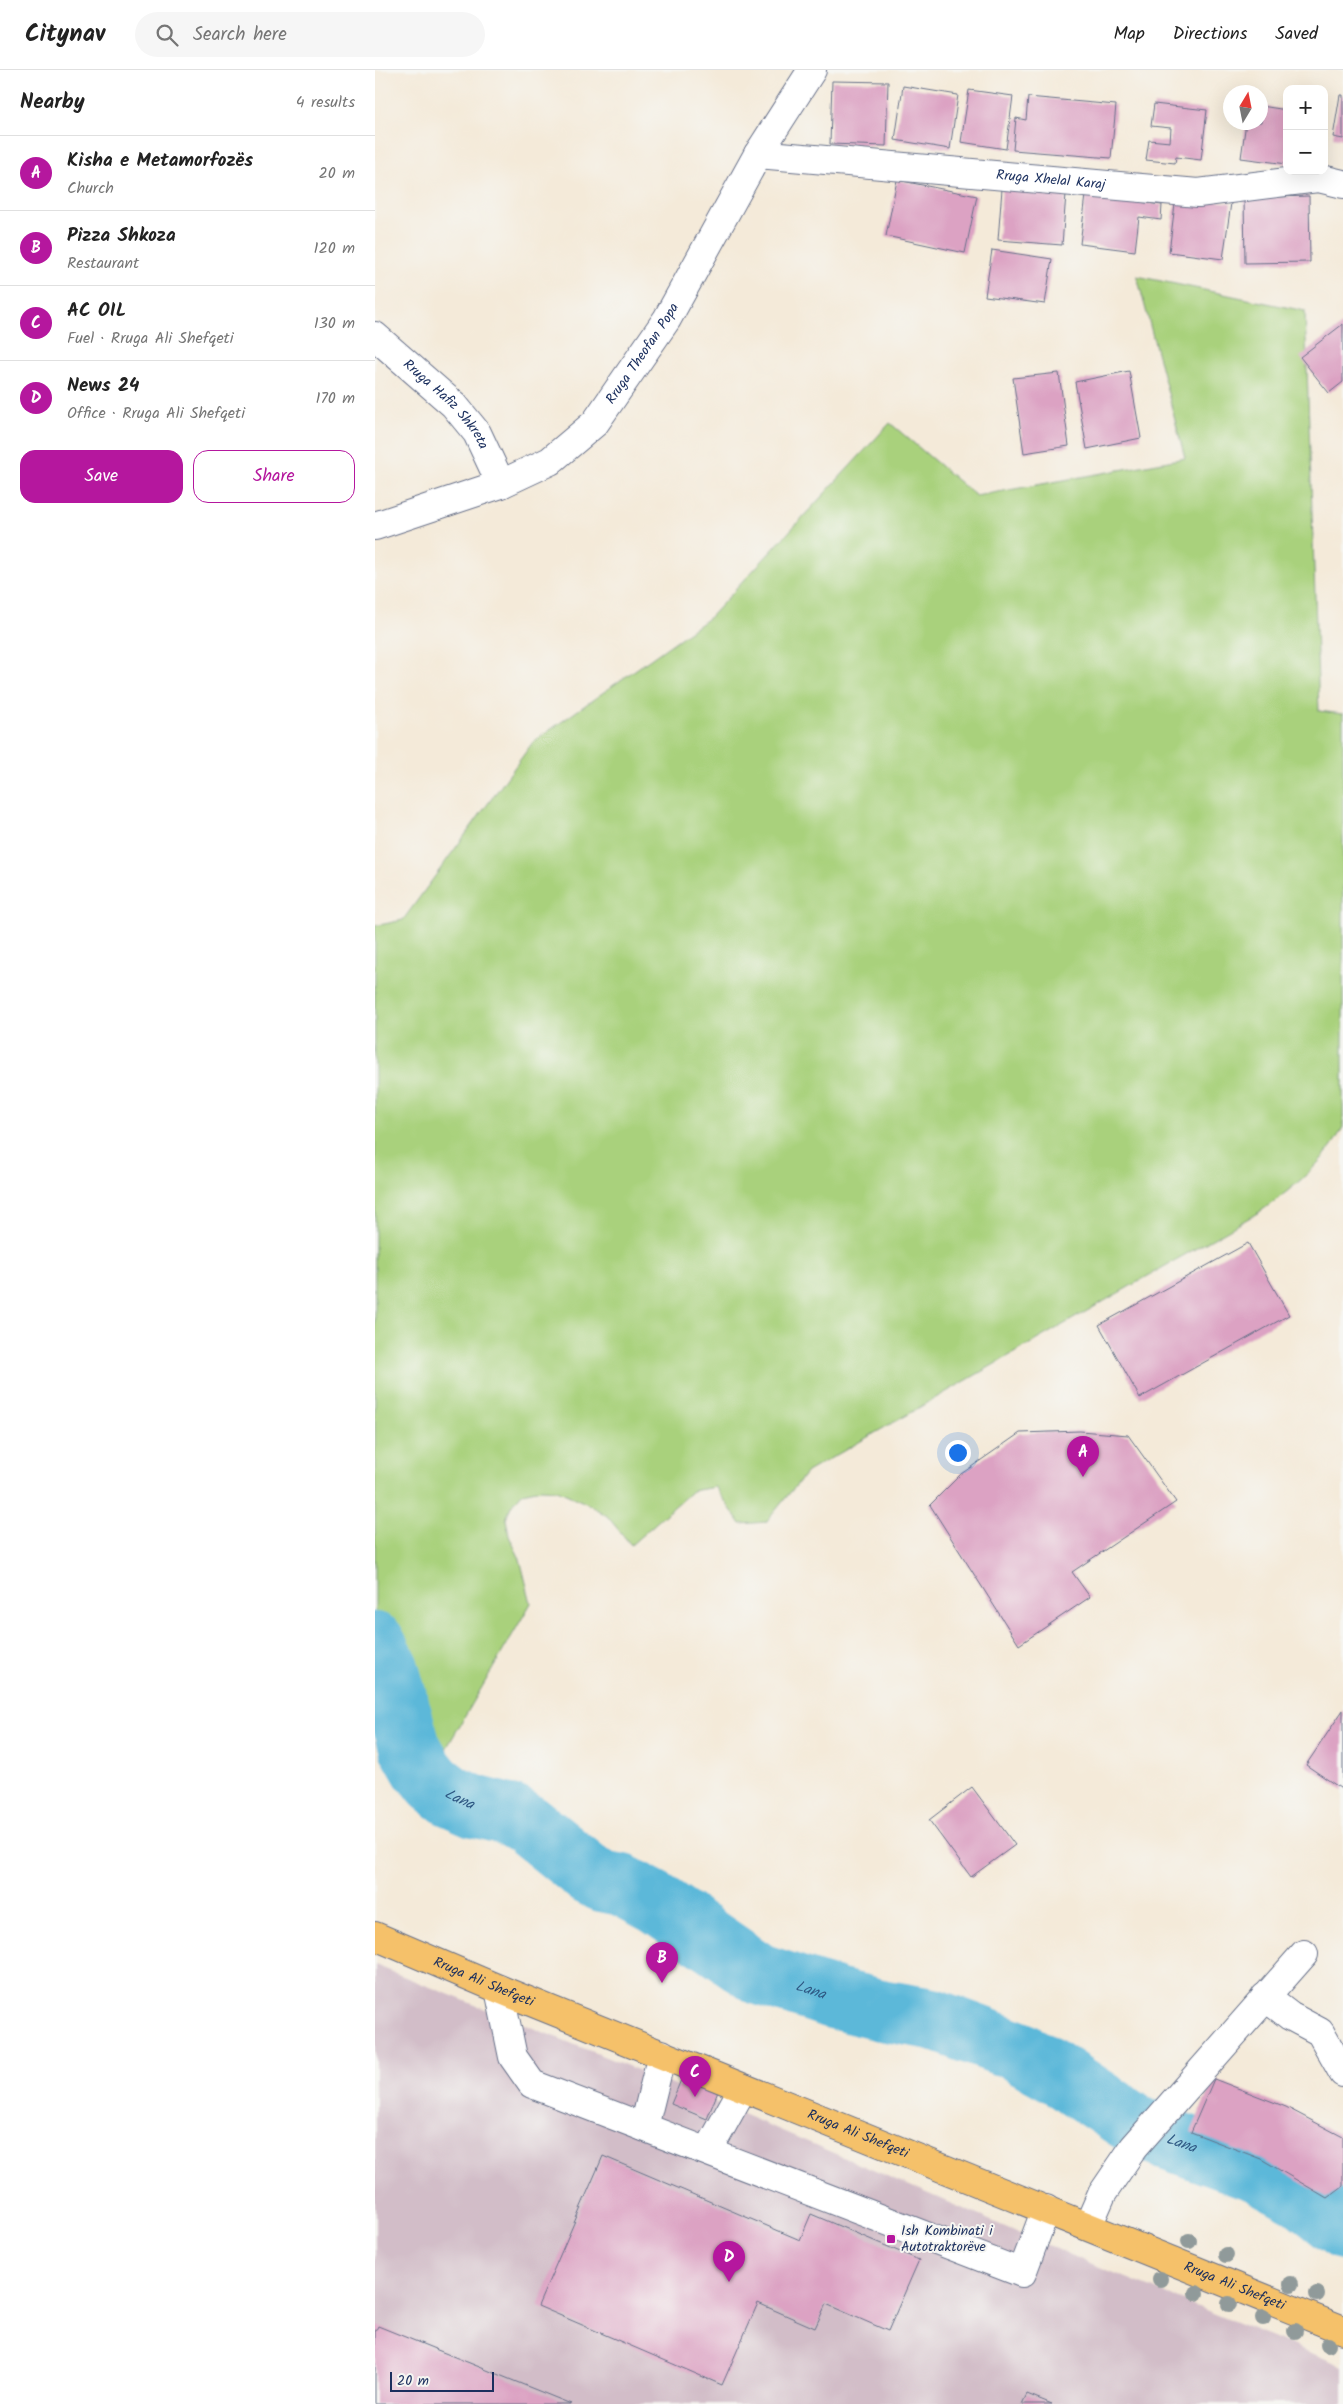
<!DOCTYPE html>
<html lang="en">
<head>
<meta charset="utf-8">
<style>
  :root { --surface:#fff; --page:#f6f6f6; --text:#222; --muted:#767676; --line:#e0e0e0; --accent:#b5179e }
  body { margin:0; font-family:Kalam,sans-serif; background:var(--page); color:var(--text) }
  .controls { position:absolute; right:15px; top:15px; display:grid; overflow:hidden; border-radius:10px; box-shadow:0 5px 20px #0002 }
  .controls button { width:45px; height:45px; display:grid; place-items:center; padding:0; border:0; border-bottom:1px solid var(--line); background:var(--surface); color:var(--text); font:25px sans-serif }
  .compass { position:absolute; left:848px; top:15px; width:45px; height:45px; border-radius:50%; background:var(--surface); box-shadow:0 5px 20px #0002; rotate:10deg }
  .scale { position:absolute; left:15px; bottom:12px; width:104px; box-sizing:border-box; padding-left:5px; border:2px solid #1b2f5e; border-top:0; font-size:14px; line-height:18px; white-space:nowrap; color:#1b2f5e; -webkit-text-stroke:4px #f6f6f2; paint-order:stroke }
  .you { position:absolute; left:582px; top:1382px; width:18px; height:18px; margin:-12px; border:4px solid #fff; border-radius:50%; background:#1a73e8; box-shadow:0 0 0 8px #1a73e833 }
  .badge { display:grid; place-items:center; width:32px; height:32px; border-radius:50%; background:var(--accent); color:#fff; font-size:16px; font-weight:700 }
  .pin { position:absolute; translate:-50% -41px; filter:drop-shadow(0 1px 2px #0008) }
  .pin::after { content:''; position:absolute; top:26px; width:18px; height:15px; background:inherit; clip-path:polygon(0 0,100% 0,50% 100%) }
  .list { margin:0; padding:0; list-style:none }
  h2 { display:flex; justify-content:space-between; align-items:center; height:65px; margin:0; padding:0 20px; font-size:21px }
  h2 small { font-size:16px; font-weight:400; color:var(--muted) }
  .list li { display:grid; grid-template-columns:32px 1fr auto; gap:15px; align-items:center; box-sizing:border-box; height:75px; padding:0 20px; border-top:1px solid var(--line) }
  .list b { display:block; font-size:19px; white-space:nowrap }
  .list p { margin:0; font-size:16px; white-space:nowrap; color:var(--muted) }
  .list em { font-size:16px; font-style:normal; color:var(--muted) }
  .actions { display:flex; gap:10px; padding:15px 20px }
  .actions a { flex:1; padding:11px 0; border:1px solid var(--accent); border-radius:15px; text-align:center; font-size:18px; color:var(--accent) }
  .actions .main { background:var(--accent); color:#fff }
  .icon { flex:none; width:28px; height:28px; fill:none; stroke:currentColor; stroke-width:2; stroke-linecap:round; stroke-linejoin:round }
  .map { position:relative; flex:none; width:968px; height:2334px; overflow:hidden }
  header { display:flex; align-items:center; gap:30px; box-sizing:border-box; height:70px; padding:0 25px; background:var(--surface); border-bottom:1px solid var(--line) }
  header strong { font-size:24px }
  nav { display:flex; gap:28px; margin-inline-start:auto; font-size:18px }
  .search { width:350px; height:45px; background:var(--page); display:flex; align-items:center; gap:12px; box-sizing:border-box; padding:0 18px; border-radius:28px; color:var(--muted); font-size:19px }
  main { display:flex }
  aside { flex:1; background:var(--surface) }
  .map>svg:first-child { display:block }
  .industrial { fill:#d2bdc8 }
  .green { fill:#a9d17c; stroke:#62806d }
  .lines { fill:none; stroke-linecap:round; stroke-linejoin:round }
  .river { stroke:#5bb8d9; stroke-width:62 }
  .building { fill:#dca2c3 }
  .minor-casing { stroke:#677089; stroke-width:30 }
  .major-casing { stroke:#677089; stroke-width:30 }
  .minor { stroke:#fff; stroke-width:28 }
  .major { stroke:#f5c16b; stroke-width:28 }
  .tree { fill:#909a9a }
  .poi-dot { fill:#b5179e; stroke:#f6f6f2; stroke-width:2 }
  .labels { text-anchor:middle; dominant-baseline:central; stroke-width:4; stroke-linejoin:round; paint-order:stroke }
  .street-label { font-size:14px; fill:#1b2f5e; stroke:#f6f6f2 }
  .poi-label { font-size:14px; fill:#1b2f5e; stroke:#f6f6f2; text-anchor:start }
  .water-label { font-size:15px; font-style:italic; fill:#2e5883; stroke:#f6f6f2 }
</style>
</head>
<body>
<header>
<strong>Citynav</strong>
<div class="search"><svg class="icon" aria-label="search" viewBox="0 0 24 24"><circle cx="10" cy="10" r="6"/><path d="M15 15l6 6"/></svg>Search here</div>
<nav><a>Map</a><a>Directions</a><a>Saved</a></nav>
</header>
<main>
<aside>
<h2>Nearby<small>4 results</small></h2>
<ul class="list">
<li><span class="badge">A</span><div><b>Kisha e Metamorfozës</b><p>Church</p></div><em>20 m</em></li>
<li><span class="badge">B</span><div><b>Pizza Shkoza</b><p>Restaurant</p></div><em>120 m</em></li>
<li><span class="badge">C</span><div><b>AC OIL</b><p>Fuel · Rruga Ali Shefqeti</p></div><em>130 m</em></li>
<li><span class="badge">D</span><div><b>News 24</b><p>Office · Rruga Ali Shefqeti</p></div><em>170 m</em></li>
</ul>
<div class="actions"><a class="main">Save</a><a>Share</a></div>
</aside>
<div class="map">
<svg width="968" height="2334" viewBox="0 0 968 2334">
  <rect width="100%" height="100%" fill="#f6f6f2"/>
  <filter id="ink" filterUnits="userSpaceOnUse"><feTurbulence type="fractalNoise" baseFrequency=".02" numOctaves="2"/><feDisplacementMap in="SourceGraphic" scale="10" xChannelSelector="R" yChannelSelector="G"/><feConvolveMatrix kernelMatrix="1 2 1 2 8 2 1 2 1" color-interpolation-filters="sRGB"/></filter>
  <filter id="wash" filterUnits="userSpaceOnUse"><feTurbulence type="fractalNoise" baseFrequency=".0096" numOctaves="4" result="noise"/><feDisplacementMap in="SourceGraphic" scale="20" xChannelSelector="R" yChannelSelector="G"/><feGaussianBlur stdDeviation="1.12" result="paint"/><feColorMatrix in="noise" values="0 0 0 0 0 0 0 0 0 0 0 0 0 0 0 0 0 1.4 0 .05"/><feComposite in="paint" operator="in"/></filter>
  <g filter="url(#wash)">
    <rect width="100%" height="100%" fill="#f4ead9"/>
    <path class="industrial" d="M0 1895 293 2012 705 2189 968 2296V2334H0Z"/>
    <path class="green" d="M762 206 930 241 944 641 968 644V1057C950 1093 918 1118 886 1141L432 1402 391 1452 366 1454 340 1417 317 1421 256 1475 232 1446 215 1435 182 1420 166 1419 147 1423 136 1436 131 1449 134 1466 145 1489 156 1533 64 1691 0 1656V856L28 850 158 672 335 547 515 353 601 426 810 388Z"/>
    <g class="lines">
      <path class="river" id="s1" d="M0 1573 13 1598 35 1677 47 1698 59 1713 76 1726 99 1736 138 1746 153 1755 215 1805 227 1811 247 1815 281 1833 384 1904 461 1929 506 1940 557 1949 643 1981 690 2008 761 2055 793 2069 882 2101 926 2125 968 2159"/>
    </g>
    <g id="blocks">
      <path class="building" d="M457 11 513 12 511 76 455 74Z
        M528 16 583 25 575 79 520 70Z
        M594 20 638 26 631 79 586 72Z
        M965 25H968V69L958 67Z
        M653 27 741 35 736 88 638 80 641 48 651 50Z
        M779 34 832 40 826 90 801 87 800 93 771 90 774 70 795 72 796 58 776 56Z
        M886 36 912 40V94L866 88 871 52H886Z
        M522 110 602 126 590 183 511 166Z
        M627 119 691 124 687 175 623 170Z
        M711 125 787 135 786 150 764 147 760 181 705 174Z
        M801 126 856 133 848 189 794 182Z
        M934 126 935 192 870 193 869 128Z
        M617 180 677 189 670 234 610 226Z
        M968 254V312L954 323 925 287Z
        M754 301 766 368 712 379 700 312Z
        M684 303 694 376 649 383 638 308Z
        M873 1173 914 1245 765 1328 724 1255Z
        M705 1361 753 1365 801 1432 697 1502 715 1527 644 1575 555 1435 586 1404 645 1363Z
        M968 1640V1720L931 1695Z
        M597 1717 640 1775 596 1807 554 1750Z
        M308 2005 344 2019 332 2049 296 2034Z
        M839 2009 911 2037 968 2067V2116L952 2128 886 2089 816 2062Z
        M228 2086 425 2170 436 2144 544 2190 513 2261 451 2234 440 2258 383 2233 347 2315 163 2236Z
        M3 2256 196 2334H0V2262Z
        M652 2324 677 2334H647Z"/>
    </g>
  </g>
  <g filter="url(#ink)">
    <use href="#blocks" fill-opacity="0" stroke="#677089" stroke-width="1"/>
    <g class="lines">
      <defs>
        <g id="minor">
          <path id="s2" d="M383 84 823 123 943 108 968 114"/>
          <path id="s3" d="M0 266 79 335 102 363 126 414"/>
          <path id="s4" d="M0 456 126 414 175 391 220 353 292 249 383 84 437 0"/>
          <path d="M124 1919 138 1987 157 2014 647 2203 671 2139"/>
          <path d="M890 1927 915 1946 945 1962 968 2003"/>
          <path d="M269 2057 287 1984"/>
          <path d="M333 2081 368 2018"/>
          <path d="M713 2156 727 2124 759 2077 929 1884"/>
        </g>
        <g id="major">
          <path id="s5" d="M0 1866 124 1919 968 2260"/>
        </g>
      </defs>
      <use href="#minor" class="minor-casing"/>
      <use href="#major" class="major-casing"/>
      <use href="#minor" class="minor"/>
      <use href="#major" class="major"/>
    </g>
    <g class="tree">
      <circle cx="814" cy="2171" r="8"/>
      <circle cx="851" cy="2185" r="8"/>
      <circle cx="785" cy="2209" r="8"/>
      <circle cx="916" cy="2214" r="8"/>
      <circle cx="821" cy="2223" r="8"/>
      <circle cx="942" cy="2224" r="8"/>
      <circle cx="854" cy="2234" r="8"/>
      <circle cx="888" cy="2248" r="8"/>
      <circle cx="920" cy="2261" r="8"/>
      <circle cx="953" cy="2275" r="8"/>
    </g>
  </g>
  <rect class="poi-dot" x="511" y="2164" width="10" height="10" rx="2.5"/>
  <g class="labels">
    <g class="street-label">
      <text stroke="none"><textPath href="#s2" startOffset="294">Rruga Xhelal Karaj</textPath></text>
      <text stroke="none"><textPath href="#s4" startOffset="330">Rruga Theofan Popa</textPath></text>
      <text stroke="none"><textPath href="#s3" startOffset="99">Rruga Hafiz Shkreta</textPath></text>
      <text stroke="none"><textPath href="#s5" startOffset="118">Rruga Ali Shefqeti</textPath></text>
      <text stroke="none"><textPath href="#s5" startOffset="522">Rruga Ali Shefqeti</textPath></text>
      <text stroke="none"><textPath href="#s5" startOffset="928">Rruga Ali Shefqeti</textPath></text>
    </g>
    <g class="poi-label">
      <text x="526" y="2161">Ish Kombinati i<tspan x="526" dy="16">Autotraktorëve</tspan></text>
    </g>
    <g class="water-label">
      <text stroke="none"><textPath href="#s1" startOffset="184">Lana</textPath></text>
      <text stroke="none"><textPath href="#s1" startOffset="589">Lana</textPath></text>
      <text stroke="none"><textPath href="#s1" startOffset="994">Lana</textPath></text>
    </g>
  </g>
</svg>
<div class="controls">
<button>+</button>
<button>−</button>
</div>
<svg class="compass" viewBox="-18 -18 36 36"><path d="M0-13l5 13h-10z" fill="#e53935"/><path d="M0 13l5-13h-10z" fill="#767676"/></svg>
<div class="scale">20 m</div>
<div class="you"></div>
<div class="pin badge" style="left:708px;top:1407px">A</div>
<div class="pin badge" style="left:287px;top:1913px">B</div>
<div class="pin badge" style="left:320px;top:2027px">C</div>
<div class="pin badge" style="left:354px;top:2212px">D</div>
</div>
</main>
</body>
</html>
